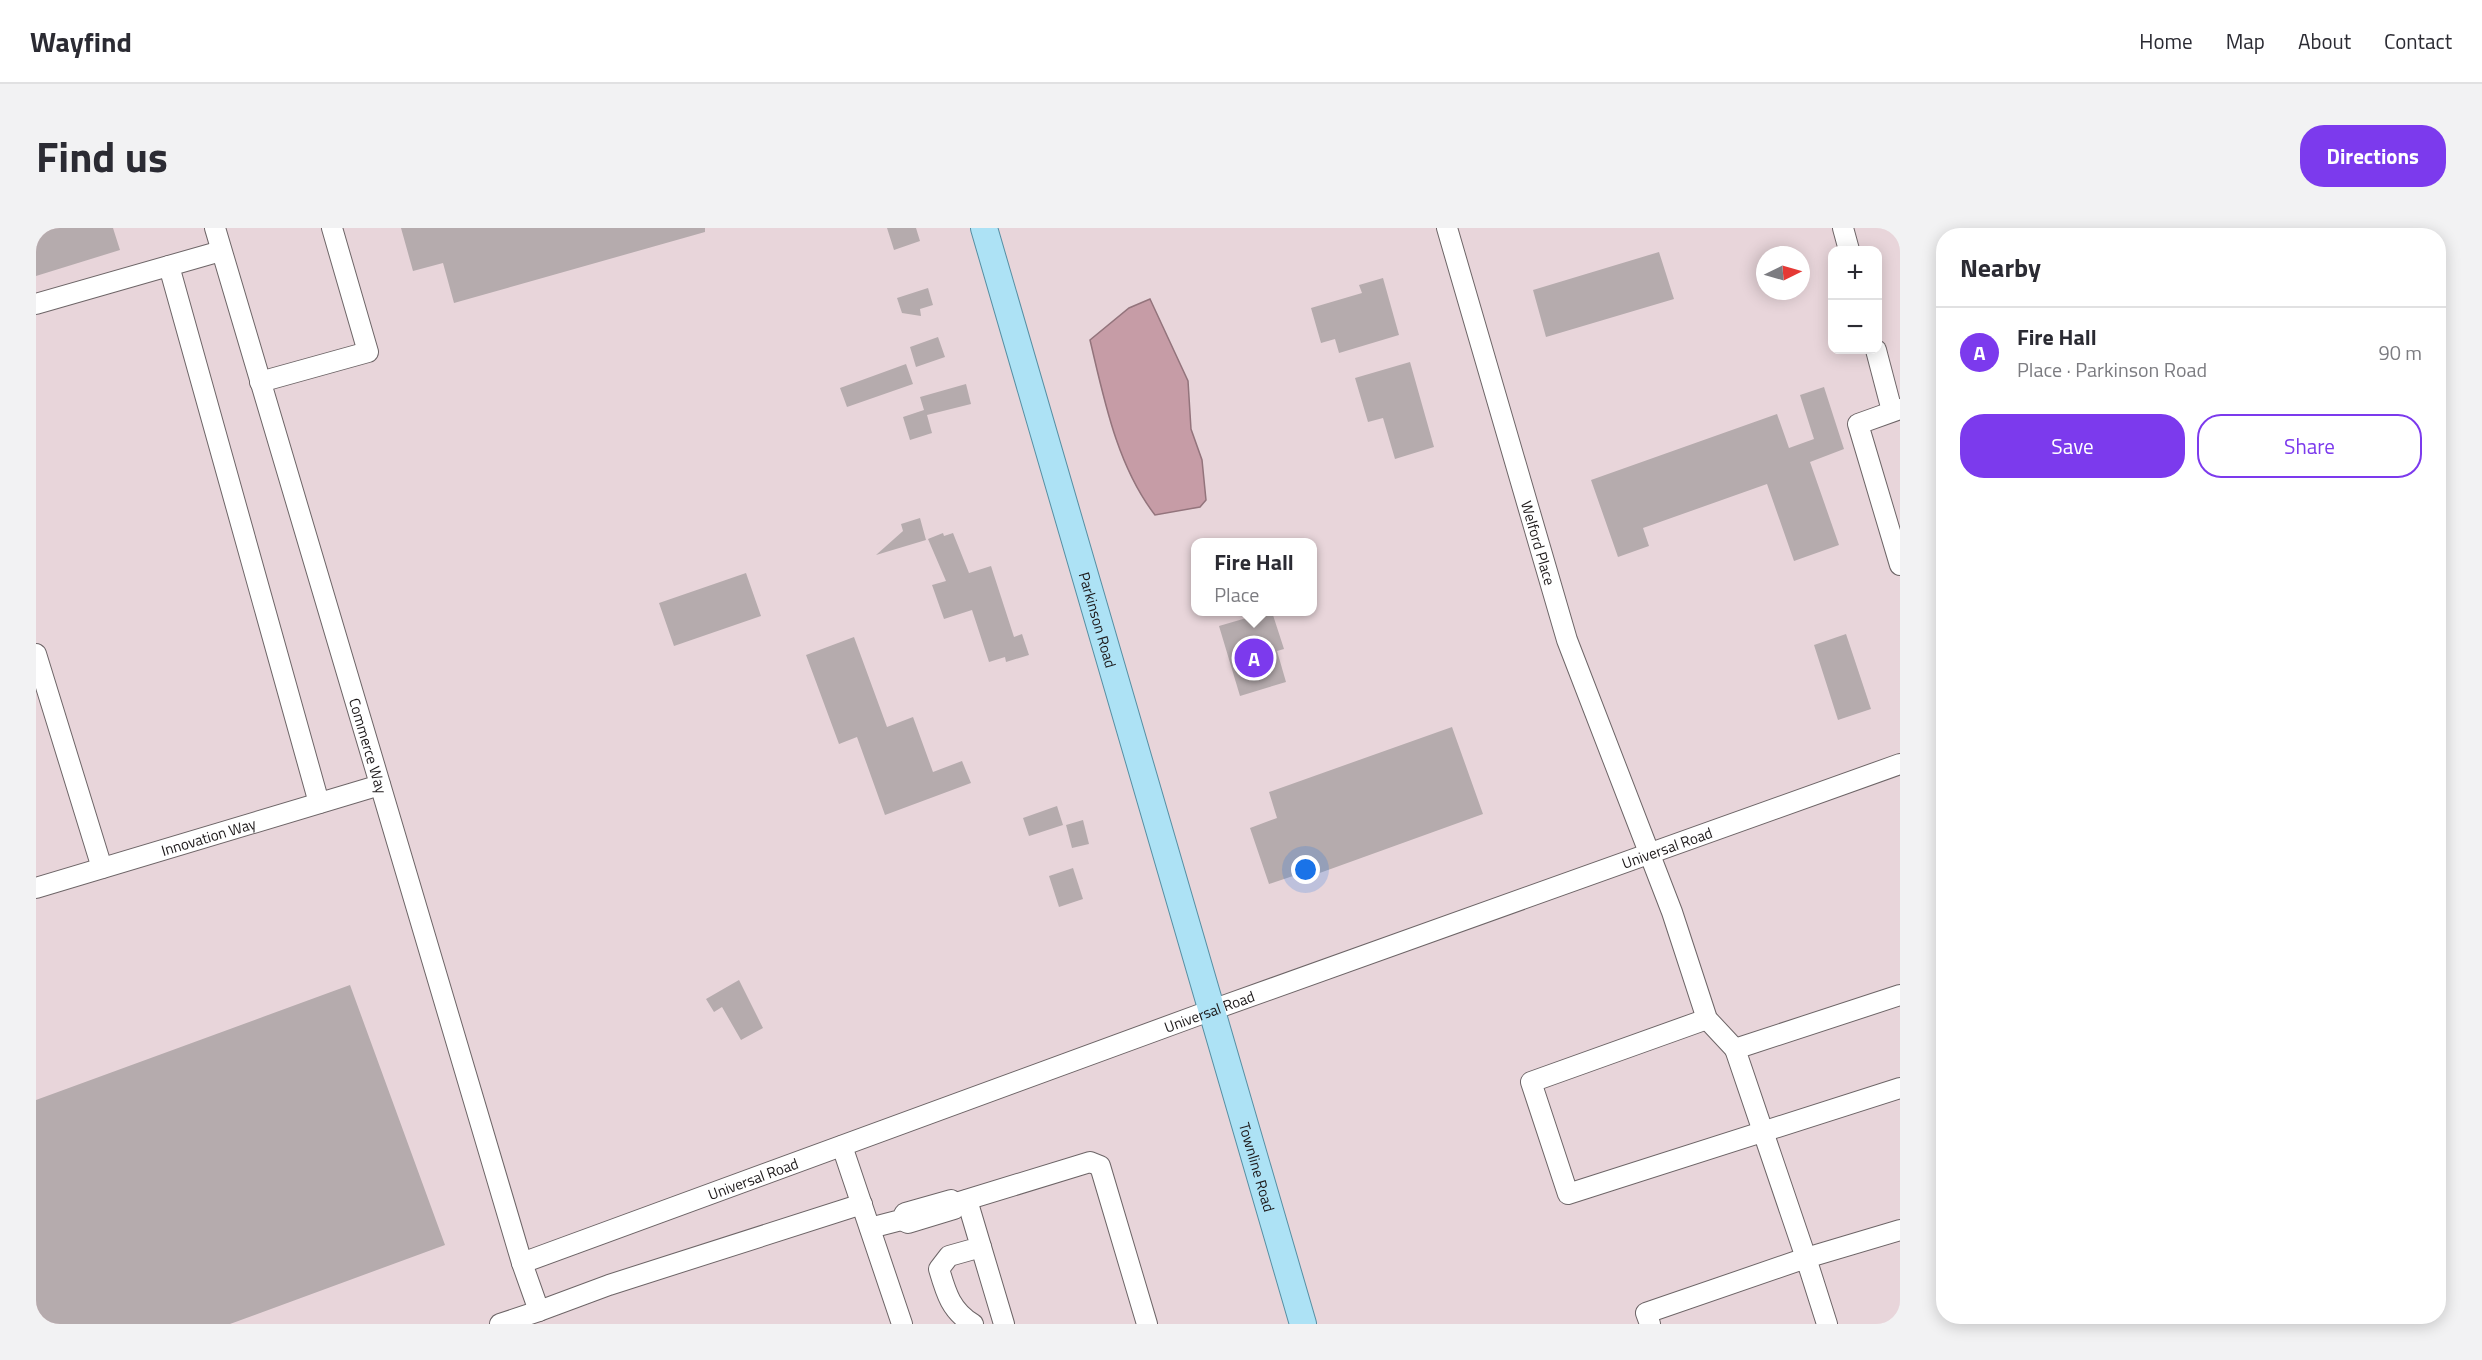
<!DOCTYPE html>
<html lang="en">
<head>
<meta charset="utf-8">
<style>
  :root { --surface:#fff; --page:#f2f2f3; --text:#2b2b33; --muted:#7c7c81; --line:#e1e1e2; --accent:#7c3aed }
  body { margin:0; font-family:"Titillium Web",sans-serif; background:var(--page); color:var(--text) }
  .controls { position:absolute; right:18px; top:18px; display:grid; overflow:hidden; border-radius:12px; box-shadow:0 3px 15px #0003 }
  .controls button { width:54px; height:54px; display:grid; place-items:center; padding:0; border:0; border-bottom:2px solid var(--line); background:var(--surface); color:var(--text); font:30px sans-serif }
  .compass { position:absolute; left:1720px; top:18px; width:54px; height:54px; border-radius:50%; background:var(--surface); box-shadow:0 3px 15px #0003; rotate:85deg }
  .you { position:absolute; left:1270px; top:642px; width:21px; height:21px; margin:-15px; border:4px solid #fff; border-radius:50%; background:#1a73e8; box-shadow:0 0 0 9px #1a73e833 }
  .badge { display:grid; place-items:center; width:39px; height:39px; border-radius:50%; background:var(--accent); color:#fff; font-size:20px; font-weight:700 }
  .pin { position:absolute; translate:-50% -50%; border:3px solid #fff; box-shadow:0 2px 6px #0006 }
  .popup { position:absolute; left:1155px; top:310px; width:126px; height:78px; box-sizing:border-box; display:grid; place-content:center; border-radius:12px; background:var(--surface); filter:drop-shadow(0 2px 4px #0005); font-size:20px; white-space:nowrap; color:var(--muted) }
  .popup b { font-size:22px; color:var(--text) }
  .popup::after { content:''; position:absolute; left:50%; top:100%; margin-left:-12px; border:12px solid transparent; border-top-color:var(--surface) }
  .list { margin:0; padding:0; list-style:none }
  h2 { display:flex; justify-content:space-between; align-items:center; height:78px; margin:0; padding:0 24px; font-size:26px }
  h2 small { font-size:20px; font-weight:400; color:var(--muted) }
  .list li { display:grid; grid-template-columns:39px 1fr auto; gap:18px; align-items:center; box-sizing:border-box; height:90px; padding:0 24px; border-top:2px solid var(--line) }
  .list b { display:block; font-size:22px; white-space:nowrap }
  .list p { margin:0; font-size:20px; white-space:nowrap; color:var(--muted) }
  .list em { font-size:20px; font-style:normal; color:var(--muted) }
  .actions { display:flex; gap:12px; padding:18px 24px }
  .actions a { flex:1; padding:14px 0; border:2px solid var(--accent); border-radius:24px; text-align:center; font-size:21px; color:var(--accent) }
  .actions .main { background:var(--accent); color:#fff }
  .map { position:relative; flex:none; width:1864px; height:1096px; overflow:hidden; border-radius:24px }
  header { display:flex; align-items:center; gap:36px; box-sizing:border-box; height:84px; padding:0 30px; background:var(--surface); border-bottom:2px solid var(--line) }
  header strong { font-size:28px }
  nav { display:flex; gap:33px; margin-inline-start:auto; font-size:21px }
  .intro { display:flex; align-items:center; justify-content:space-between; box-sizing:border-box; height:144px; padding:0 36px }
  h1 { margin:0; font-size:42px }
  .button { padding:15px 27px; border-radius:24px; background:var(--accent); color:#fff; font-size:21px; font-weight:700 }
  main { display:flex; gap:36px; padding:0 36px }
  aside { flex:1; background:var(--surface); border-radius:24px; box-shadow:0 3px 15px #0003 }
  .map>svg:first-child { display:block }
  .built { fill:#e8d5da; fill-rule:evenodd }
  .water { fill:#c69ca6; stroke:#93747c; stroke-width:1.5 }
  .building { fill:#b5abad }
  .lines { fill:none; stroke-linecap:round; stroke-linejoin:round }
  .minor-casing { stroke:#6d6567; stroke-width:22 }
  .major-casing { stroke:#568fa3; stroke-width:28 }
  .minor { stroke:#fff; stroke-width:20 }
  .major { stroke:#ade2f5; stroke-width:26 }
  .labels { text-anchor:middle; dominant-baseline:central; stroke-width:6; stroke-linejoin:round; paint-order:stroke }
  .street-label { font-size:15px; fill:#1c1819; stroke:#fff }
</style>
</head>
<body>
<header>
<strong>Wayfind</strong>
<nav><a>Home</a><a>Map</a><a>About</a><a>Contact</a></nav>
</header>
<div class="intro"><h1>Find us</h1><a class="button">Directions</a></div>
<main>
<div class="map">
<svg width="1864" height="1096" viewBox="0 0 1864 1096">
  <rect width="100%" height="100%" fill="#eee3e6"/>
  <path class="built" d="M0 0H1864V1096H0ZM1796 22H1842V122H1796ZM1729 27H1765V63H1729ZM1160 314H1276V384H1160Z"/>
  <path class="water" d="M1114 71 1152 153 1155 201 1166 232 1170 272 1164 279 1119 287C1081 238 1068 171 1054 112L1093 80Z"/>
  <path class="building" d="M0 0H77L84 22 0 48Z
    M365 0H669V4L418 75 407 35 377 43Z
    M851 0H880L884 13 858 22Z
    M1623 24 1638 71 1510 109 1497 62Z
    M1347 50 1363 107 1303 125 1299 111 1285 115 1275 80 1326 65 1323 57Z
    M892 60 897 77 884 81 885 88 866 85 861 70Z
    M902 109 909 129 880 139 874 119Z
    M1374 134 1398 219 1359 231 1347 190 1332 194 1319 150Z
    M870 136 877 156 811 179 804 160Z
    M930 156 935 176 891 187 896 205 874 212 867 189 888 182 884 169Z
    M1788 159 1808 221 1774 234 1803 317 1758 333 1731 256 1607 300 1613 318 1582 329 1555 252 1741 186 1753 220 1778 211 1764 167Z
    M884 290 890 312 840 327 867 303 865 296Z
    M907 305 908 308 917 305 933 345 955 338 978 409 986 406 993 427 970 434 969 429 953 434 936 382 908 391 896 357 910 353 892 311Z
    M710 345 725 388 638 418 623 375Z
    M1231 384H1236L1248 421 1241 423 1250 454 1204 468 1183 398Z
    M1810 406 1835 481 1802 492 1778 417Z
    M818 409 851 499 877 489 897 544 926 533 935 555 849 587 821 509 803 516 770 427Z
    M1416 499 1447 586 1267 651 1257 648 1233 656 1214 600 1241 590 1233 564Z
    M1021 578 1027 597 993 608 987 590Z
    M1047 592 1053 616 1036 620 1030 597Z
    M1037 640 1047 671 1023 679 1013 648Z
    M703 752 727 800 705 812 686 779 678 784 670 771Z
    M314 757 409 1017 194 1096H0V872Z"/>
  <g class="lines">
    <defs>
      <g id="minor">
        <path id="s1" d="M179 0 486 1035 503 1083 464 1096"/>
        <path id="s2" d="M1411 0 1531 412 1636 684 1671 791 1699 821"/>
        <path d="M1807 0 1813 22"/>
        <path d="M133 38 283 575"/>
        <path d="M0 76 185 23"/>
        <path d="M1840 122 1856 183"/>
        <path d="M224 154 332 124 296 0"/>
        <path d="M1864 181 1822 196 1864 337"/>
        <path d="M0 426 66 640"/>
        <path id="s3" d="M0 660 344 557"/>
        <path d="M1864 767 1699 821 1770 1030 1864 1002"/>
        <path d="M1671 791 1495 854 1532 966 1864 860"/>
        <path d="M806 918 866 1096"/>
        <path d="M931 972 945 1019 913 1028 903 1041C910 1065 915 1083 937 1096"/>
        <path d="M920 975 1054 934 1064 938 1111 1096"/>
        <path d="M834 1000 865 992 869 985 915 972 920 975 918 981 872 995 865 992"/>
        <path d="M945 1019 968 1096"/>
        <path id="s4" d="M486 1035 1176 782 1864 536"/>
        <path d="M503 1083 573 1057 826 976"/>
        <path d="M1614 1096 1610 1085 1770 1030 1791 1096"/>
      </g>
      <g id="major">
        <path id="s5" d="M948 0 1267 1096"/>
      </g>
    </defs>
    <use href="#minor" class="minor-casing"/>
    <use href="#major" class="major-casing"/>
    <use href="#minor" class="minor"/>
    <use href="#major" class="major"/>
  </g>
  <g class="labels">
    <g class="street-label">
      <text stroke="none"><textPath href="#s2" startOffset="328">Welford Place</textPath></text>
      <text stroke="none"><textPath href="#s5" startOffset="408">Parkinson Road</textPath></text>
      <text stroke="none"><textPath href="#s1" startOffset="540">Commerce Way</textPath></text>
      <text stroke="none"><textPath href="#s3" startOffset="180">Innovation Way</textPath></text>
      <text stroke="none"><textPath href="#s4" startOffset="1218">Universal Road</textPath></text>
      <text stroke="none"><textPath href="#s4" startOffset="732">Universal Road</textPath></text>
      <text stroke="none"><textPath href="#s5" startOffset="978">Townline Road</textPath></text>
      <text stroke="none"><textPath href="#s4" startOffset="246">Universal Road</textPath></text>
    </g>
  </g>
</svg>
<div class="controls">
<button>+</button>
<button>−</button>
</div>
<svg class="compass" viewBox="-18 -18 36 36"><path d="M0-13l5 13h-10z" fill="#e53935"/><path d="M0 13l5-13h-10z" fill="#7c7c81"/></svg>
<div class="you"></div>
<div class="pin badge" style="left:1218px;top:430px">A</div>
<div class="popup"><b>Fire Hall</b>Place</div>
</div>
<aside>
<h2>Nearby<small></small></h2>
<ul class="list">
<li><span class="badge">A</span><div><b>Fire Hall</b><p>Place · Parkinson Road</p></div><em>90 m</em></li>
</ul>
<div class="actions"><a class="main">Save</a><a>Share</a></div>
</aside>
</main>
</body>
</html>
